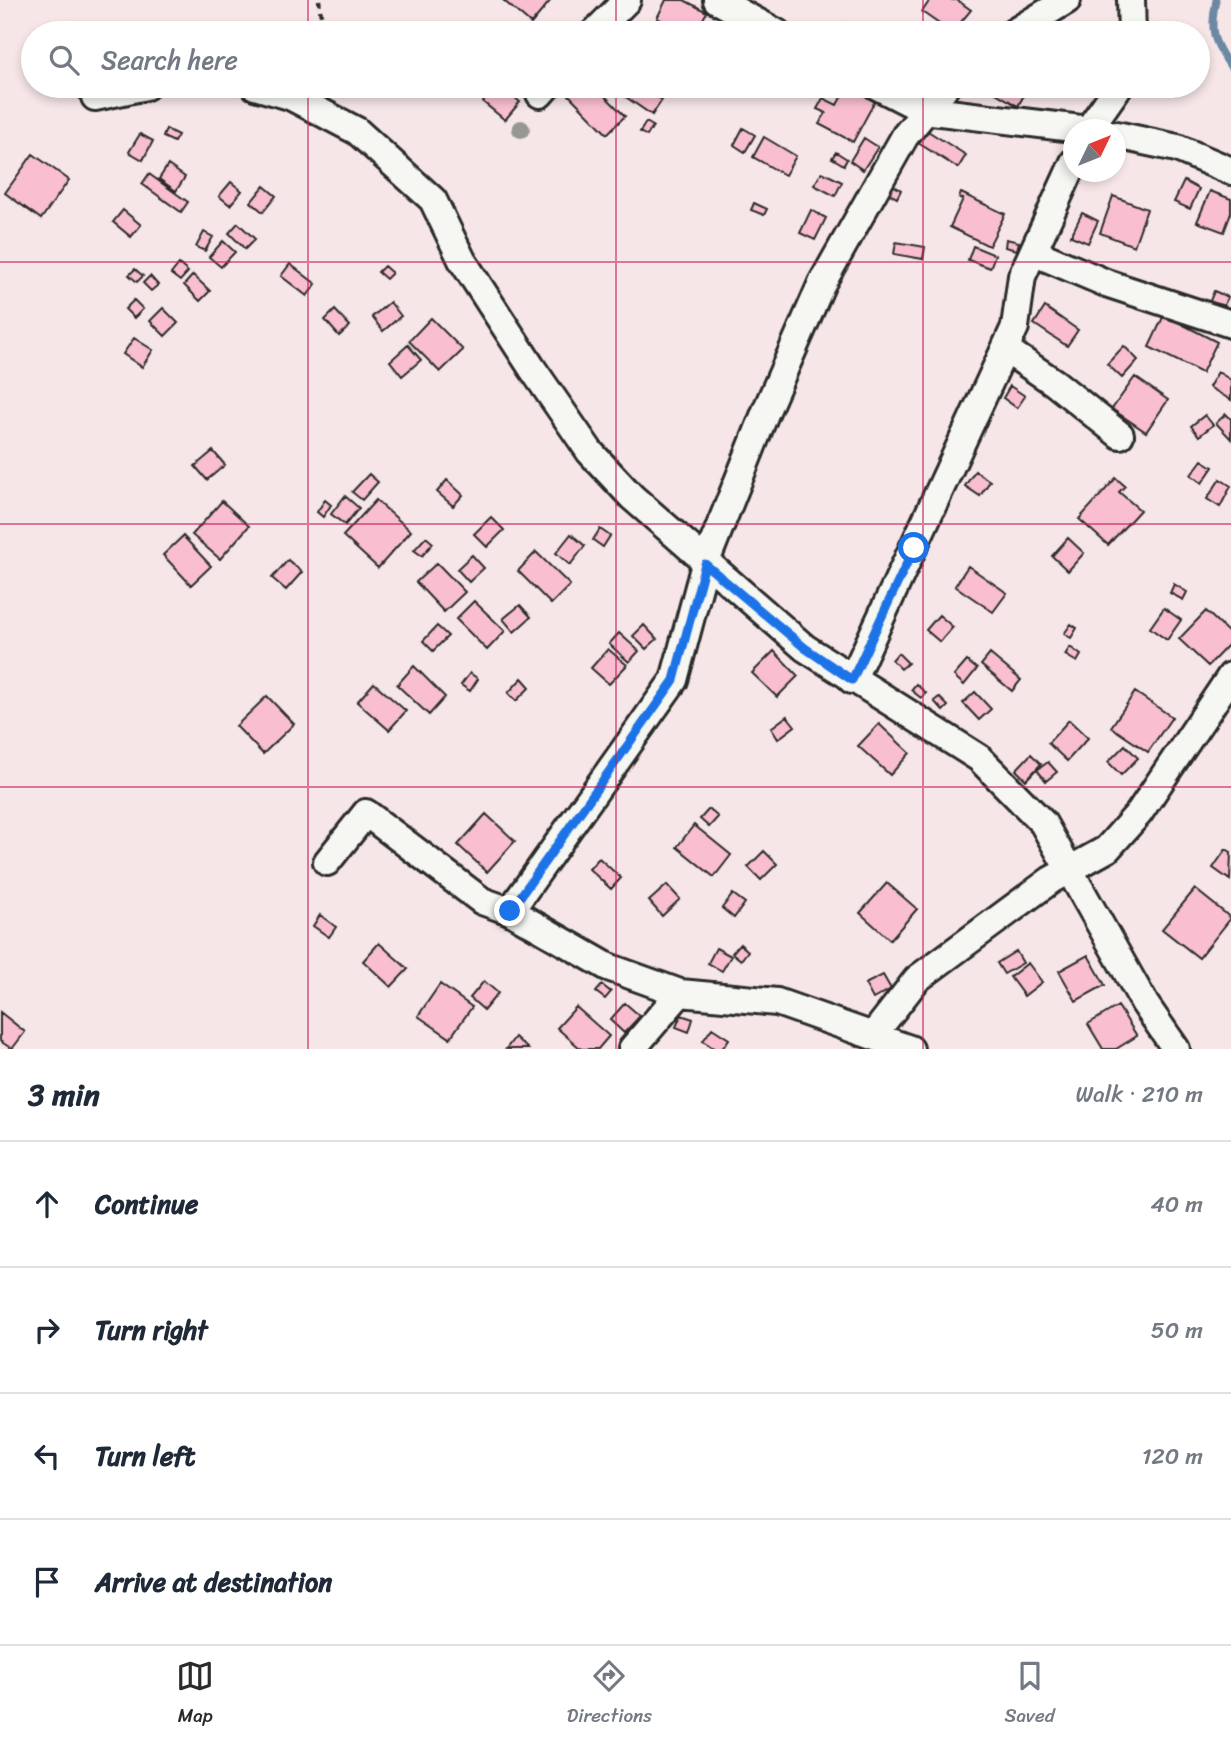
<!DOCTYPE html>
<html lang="en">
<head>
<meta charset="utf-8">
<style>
  :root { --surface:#fff; --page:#f6f6f7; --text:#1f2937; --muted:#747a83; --line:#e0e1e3; --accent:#2b2b2b }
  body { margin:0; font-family:Sriracha,sans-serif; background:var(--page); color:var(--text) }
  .compass { position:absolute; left:1063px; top:119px; width:63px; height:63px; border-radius:50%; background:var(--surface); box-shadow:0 4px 10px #0003; rotate:47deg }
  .stop { position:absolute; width:21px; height:21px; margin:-16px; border:5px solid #1a73e8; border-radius:50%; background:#fff }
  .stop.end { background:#1a73e8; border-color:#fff; box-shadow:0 2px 7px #0008 }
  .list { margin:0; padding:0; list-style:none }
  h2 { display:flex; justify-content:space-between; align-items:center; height:91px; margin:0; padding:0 28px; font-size:30px }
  h2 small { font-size:23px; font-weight:400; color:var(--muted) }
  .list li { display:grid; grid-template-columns:46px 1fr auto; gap:21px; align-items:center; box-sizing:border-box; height:126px; padding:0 28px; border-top:2px solid var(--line) }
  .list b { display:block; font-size:26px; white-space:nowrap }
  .list em { font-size:23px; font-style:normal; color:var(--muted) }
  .icon { flex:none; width:38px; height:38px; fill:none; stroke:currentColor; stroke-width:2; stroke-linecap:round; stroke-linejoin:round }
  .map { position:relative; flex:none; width:1231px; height:1049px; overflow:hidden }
  .search { position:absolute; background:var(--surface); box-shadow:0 4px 10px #0003; left:21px; right:21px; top:21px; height:77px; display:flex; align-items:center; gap:18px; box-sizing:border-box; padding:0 24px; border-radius:38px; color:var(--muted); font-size:26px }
  .sheet { height:595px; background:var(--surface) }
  nav { display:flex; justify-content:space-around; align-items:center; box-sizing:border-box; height:98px; border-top:2px solid var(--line); background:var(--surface); font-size:19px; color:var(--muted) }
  nav a { display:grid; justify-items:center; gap:4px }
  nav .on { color:var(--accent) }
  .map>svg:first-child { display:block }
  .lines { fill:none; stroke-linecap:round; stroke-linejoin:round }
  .stream { stroke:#6c88a3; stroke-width:7 }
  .building { fill:#f9bfd0; stroke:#2b2b2b; stroke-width:2 }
  .street-casing { stroke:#2b2b2b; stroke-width:32 }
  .path { stroke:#2b2b2b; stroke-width:4.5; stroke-dasharray:5 5; stroke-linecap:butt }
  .street { stroke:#f6f6f2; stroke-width:26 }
  .tree { fill:#969791 }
  .route { stroke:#1a73e8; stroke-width:9 }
  .grid { fill:none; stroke:#c2185b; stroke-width:2; stroke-opacity:0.55 }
</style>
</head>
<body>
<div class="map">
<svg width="1231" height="1049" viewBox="0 0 1231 1049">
  <rect width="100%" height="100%" fill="#f7e6e8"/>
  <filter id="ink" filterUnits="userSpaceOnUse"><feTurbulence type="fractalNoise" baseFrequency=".0143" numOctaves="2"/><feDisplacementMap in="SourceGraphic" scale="14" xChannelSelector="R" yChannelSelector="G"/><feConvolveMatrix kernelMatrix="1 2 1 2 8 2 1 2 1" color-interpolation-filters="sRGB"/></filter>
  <g filter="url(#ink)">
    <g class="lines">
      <path class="stream" d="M1216 0C1209 32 1213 41 1231 68"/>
    </g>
    <path class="building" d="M503 0H551L531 24Z
      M666 0H684L707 12 695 33H685L657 18Z
      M930 0H957L971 10 952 33 922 12Z
      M847 23 863 33H841Z
      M496 86H501L520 102 505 120 483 102Z
      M577 86H595L625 116 607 134 568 94Z
      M610 86H640L662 100 652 115Z
      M847 86 875 101 853 142 819 124 826 113 817 109 823 98 837 105Z
      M984 86H1029L1018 106Z
      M646 122 653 126 647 136 640 132Z
      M743 128 755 135 745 152 734 145Z
      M923 128 966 155 958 168 915 141Z
      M166 129 178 135 174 142 163 137Z
      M140 134 153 141 143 160 129 152Z
      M764 137 796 156 785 175 753 157Z
      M864 138 878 147 863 170 850 161Z
      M836 152 847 159 844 165 832 158Z
      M33 154 69 180 41 219 5 193Z
      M168 165 185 177 176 191 159 179Z
      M822 172 842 182 835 196 814 185Z
      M149 174 188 202 181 212 142 184Z
      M1184 181 1199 189 1190 209 1174 202Z
      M231 182 242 191 230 205 219 196Z
      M889 183 901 190 897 198 885 191Z
      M264 186 276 196 263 212 251 202Z
      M1210 191 1231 199V213L1224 232 1197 222Z
      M961 193 1005 214 989 246 950 227 963 199 959 198Z
      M1113 196 1147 209 1134 246 1100 233Z
      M754 203 767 209 764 215 751 210Z
      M123 210 141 225 131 237 113 222Z
      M811 210 826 218 815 240 800 233Z
      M1082 213 1098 221 1088 243 1071 236Z
      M238 223 255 239 245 249 229 233Z
      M204 232 213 237 205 251 196 247Z
      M1006 239 1019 242 1017 250 1005 247Z
      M223 241 235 252 221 267 209 257Z
      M896 242 925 247 923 259 894 254Z
      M973 246 995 255 990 268 968 260Z
      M179 264 188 272 180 281 171 274Z
      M290 264 316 284 307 296 281 276Z
      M384 266 392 273 386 279 378 272Z
      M135 269 143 276 137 282 129 275Z
      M193 275 210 291 200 301 184 285Z
      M150 276 158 285 151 291 143 283Z
      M1214 291 1228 297 1222 309 1209 303Z
      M134 300 143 309 134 318 125 309Z
      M390 302 401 316 383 331 372 317Z
      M1045 307 1078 330 1067 346 1034 324Z
      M163 308 178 323 165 336 150 321Z
      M335 310 350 326 339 336 325 320Z
      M1164 315 1217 342 1202 373 1149 347Z
      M431 318 463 350 440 372 409 341Z
      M134 338 153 350 142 367 123 354Z
      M408 345 421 360 402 376 390 361Z
      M1124 346 1138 360 1122 378 1107 364Z
      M1218 372 1231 380V400L1209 387Z
      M1135 377 1168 400 1146 432 1112 409Z
      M1010 386 1025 396 1017 408 1003 398Z
      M1226 414 1231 419V439L1216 423Z
      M1205 415 1213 425 1199 436 1191 426Z
      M213 451 225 465 207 480 195 466Z
      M1202 460 1213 467 1202 483 1191 475Z
      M975 471 990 481 980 496 965 486Z
      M369 474 378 482 362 500 352 492Z
      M1116 478 1125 486 1119 492 1140 510 1108 545 1079 519Z
      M1220 479 1231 486 1220 507 1207 499Z
      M447 480 463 495 453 506 437 492Z
      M345 496 359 508 345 525 331 514Z
      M325 500 331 505 323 517 317 512Z
      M376 500 411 531 378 568 343 536Z
      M222 501 249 526 220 559 192 535Z
      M491 517 504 530 487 547 474 534Z
      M600 529 610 536 603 547 593 540Z
      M571 534 585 546 570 565 556 553Z
      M183 536 211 566 191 585 163 555Z
      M426 537 433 543 422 556 414 550Z
      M1068 538 1084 553 1068 571 1052 556Z
      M536 552 570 585 551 604 518 571Z
      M472 555 484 568 469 582 457 569Z
      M288 560 302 572 286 590 272 578Z
      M437 563 465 592 444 612 416 582Z
      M968 566 1007 593 993 612 955 586Z
      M1174 584 1187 592 1183 600 1170 593Z
      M474 601 505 631 487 650 456 619Z
      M520 605 531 617 514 632 503 619Z
      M1164 608 1181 620 1167 640 1150 628Z
      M1206 611 1231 635V642L1208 666 1179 639Z
      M939 615 953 627 940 642 926 630Z
      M1071 624 1077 628 1071 638 1064 634Z
      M644 625 657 639 646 649 633 636Z
      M437 626 448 636 433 651 423 641Z
      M619 633 639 651 629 662 609 644Z
      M1070 647 1081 655 1077 662 1065 655Z
      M608 649 627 665 609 684 591 668Z
      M774 651 798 676 777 697 752 673Z
      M898 653 908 663 901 669 892 660Z
      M990 654 1021 680 1012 691 981 665Z
      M967 661 977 669 964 685 954 676Z
      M414 666 445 697 429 715 397 685Z
      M470 673 478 679 470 691 461 685Z
      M522 678 530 687 516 701 508 693Z
      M374 683 406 711 389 730 357 702Z
      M916 684 926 693 921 698 911 690Z
      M975 692 991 709 979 720 963 703Z
      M1135 692 1172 717 1148 752 1111 727Z
      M267 696 294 724 263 754 236 726Z
      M939 697 948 706 943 711 934 701Z
      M787 716 795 726 778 739 771 728Z
      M1069 720 1088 738 1067 761 1048 743Z
      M879 724 910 753 890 775 858 746Z
      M1125 745 1138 758 1121 775 1108 762Z
      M1031 754 1041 764 1026 780 1016 770Z
      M1048 762 1057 772 1046 781 1037 770Z
      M709 809 718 817 709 827 700 819Z
      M486 814 515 841 487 872 458 845Z
      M694 825 731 855 714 877 677 847Z
      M1226 849 1231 852 1230 880 1213 868Z
      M764 851 777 864 761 880 748 867Z
      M599 858 621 878 611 889 589 869Z
      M887 883 917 909 890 940 860 913Z
      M667 885 680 899 662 916 649 901Z
      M1195 889 1231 918 1199 958 1162 929Z
      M733 894 745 903 734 918 722 908Z
      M320 915 336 927 329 937 313 926Z
      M379 943 408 969 391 987 363 961Z
      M740 944 748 951 741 960 732 953Z
      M716 948 731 956 722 971 708 963Z
      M1016 951 1023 963 1004 974 997 963Z
      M1088 955 1105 985 1076 1001 1059 971Z
      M1028 963 1042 982 1024 996 1010 977Z
      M883 975 891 989 873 999 865 984Z
      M484 981 498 993 484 1010 470 998Z
      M440 984 472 1007 450 1038 418 1016Z
      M602 985 611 992 605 999 596 992Z
      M625 1003 640 1016 624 1033 610 1020Z
      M1118 1006 1137 1036 1116 1049H1103L1088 1024Z
      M576 1007 609 1036 598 1049H581L557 1028Z
      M0 1012 25 1032 12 1049 0 1041Z
      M681 1015 693 1019 689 1032 676 1027Z
      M712 1028 729 1039 722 1049H715L703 1041Z
      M515 1037 528 1049H506Z"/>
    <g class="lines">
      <defs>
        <path id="street" d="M717 0 777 33
          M1131 0 1132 33
          M594 33 627 0
          M1013 33 1067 0
          M255 86 290 96 357 131 433 200 462 260 532 368 590 452 632 497 805 648 979 758 1043 823 1145 1004 1176 1049
          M877 86 924 110 1089 130
          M540 94 547 86
          M95 97 146 86
          M1088 130 1119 86
          M1116 135 1177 148 1231 171
          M1033 252 1106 283 1231 324
          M1005 349 1055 383 1120 435
          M852 680 1015 327 1022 276 1074 162
          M327 862 366 813 482 901 510 911 608 967 680 993 777 1002 910 1049
          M510 911 674 680 705 564 766 411 822 283 905 136 946 86
          M874 1034 917 979 1051 880 1107 849 1139 813 1231 676
          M632 1049 680 993"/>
      </defs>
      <use href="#street" class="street-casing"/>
      <path class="path" d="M319 0 323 33"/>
      <use href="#street" class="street"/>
    </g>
    <circle class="tree" cx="521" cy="129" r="9"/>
  </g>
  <g class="lines" filter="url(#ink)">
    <path class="route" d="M510 911 674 680 705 564 805 648 852 680 914 548"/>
  </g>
  <path class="grid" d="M308 0V33M616 0V33M923 0V33M308 86V1049M616 86V1049M923 86V1049M0 262H1231M0 524H1231M0 787H1231"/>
</svg>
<svg class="compass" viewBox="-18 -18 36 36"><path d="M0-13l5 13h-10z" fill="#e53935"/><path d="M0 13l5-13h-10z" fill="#747a83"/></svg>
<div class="stop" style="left:914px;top:548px"></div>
<div class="stop end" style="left:510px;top:911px"></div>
<div class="search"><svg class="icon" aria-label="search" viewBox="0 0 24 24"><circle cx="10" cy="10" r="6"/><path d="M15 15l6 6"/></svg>Search here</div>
</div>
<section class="sheet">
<h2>3 min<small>Walk · 210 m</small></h2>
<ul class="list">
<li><svg class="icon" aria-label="ahead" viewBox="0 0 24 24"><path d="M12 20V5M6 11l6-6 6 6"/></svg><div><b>Continue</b></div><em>40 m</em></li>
<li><svg class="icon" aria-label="right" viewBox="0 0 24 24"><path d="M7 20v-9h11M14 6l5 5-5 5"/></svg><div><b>Turn right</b></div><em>50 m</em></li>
<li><svg class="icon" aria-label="left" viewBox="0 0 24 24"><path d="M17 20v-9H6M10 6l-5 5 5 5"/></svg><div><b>Turn left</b></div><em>120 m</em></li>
<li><svg class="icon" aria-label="arrive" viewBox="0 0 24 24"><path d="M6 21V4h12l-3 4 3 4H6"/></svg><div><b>Arrive at destination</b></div></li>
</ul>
</section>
<nav>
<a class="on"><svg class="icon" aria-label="map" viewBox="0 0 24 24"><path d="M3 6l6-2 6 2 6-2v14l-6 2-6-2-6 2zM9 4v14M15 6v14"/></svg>Map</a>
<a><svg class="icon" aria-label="directions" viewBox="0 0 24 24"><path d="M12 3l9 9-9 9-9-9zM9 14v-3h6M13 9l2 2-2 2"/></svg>Directions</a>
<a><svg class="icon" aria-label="saved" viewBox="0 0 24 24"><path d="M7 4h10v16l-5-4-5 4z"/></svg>Saved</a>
</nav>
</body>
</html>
